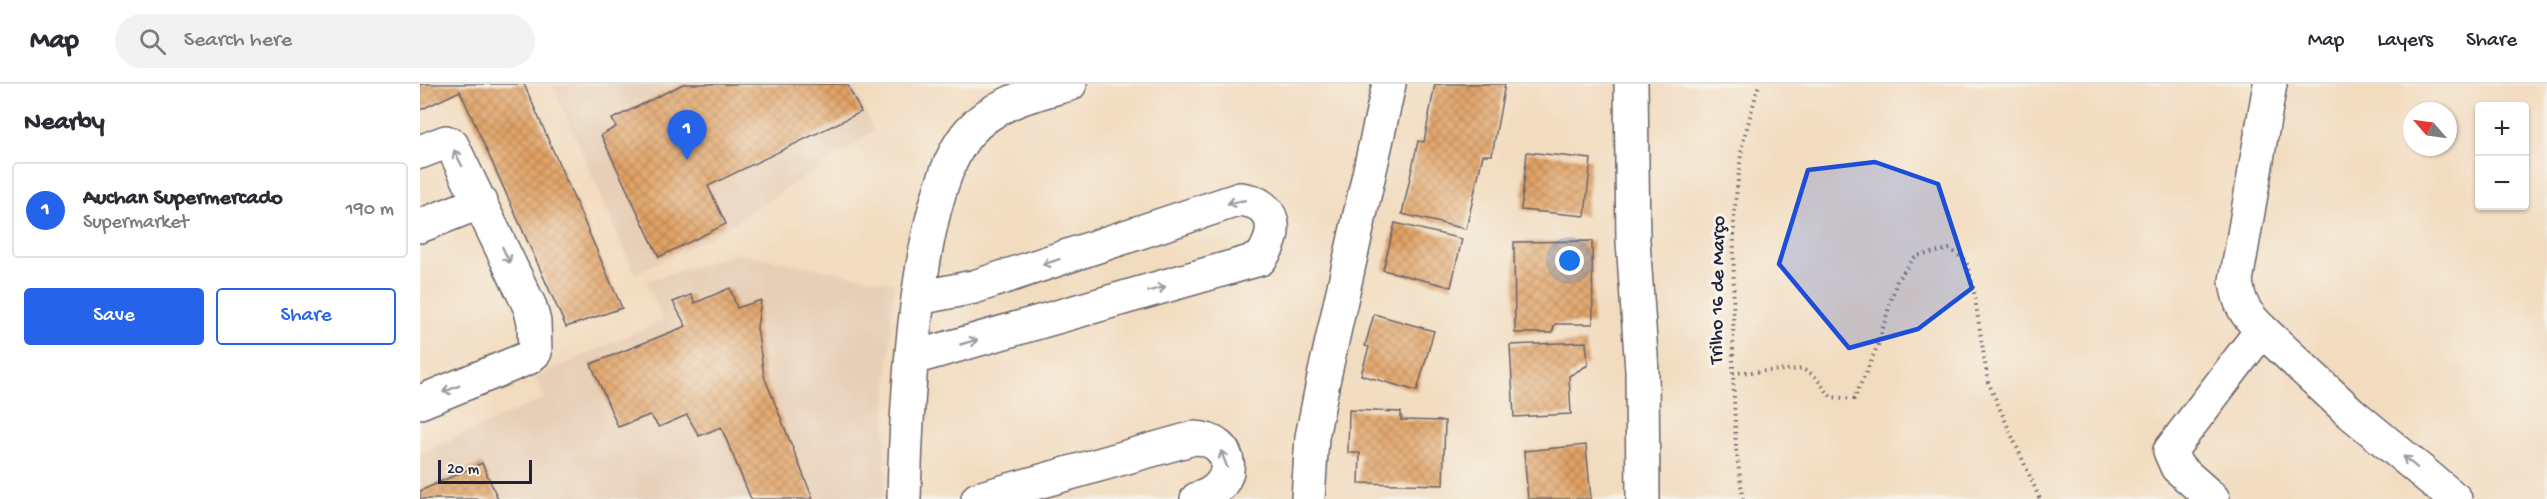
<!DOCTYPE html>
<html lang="en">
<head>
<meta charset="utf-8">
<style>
  :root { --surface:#fff; --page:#f2f2f3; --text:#2b2b33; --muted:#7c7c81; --line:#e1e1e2; --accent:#2563eb }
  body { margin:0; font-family:"Gochi Hand",sans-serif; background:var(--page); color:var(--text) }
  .controls { position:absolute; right:18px; top:18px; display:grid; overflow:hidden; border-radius:6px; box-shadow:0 2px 4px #0004 }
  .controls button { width:54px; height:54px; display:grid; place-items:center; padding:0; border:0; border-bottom:2px solid var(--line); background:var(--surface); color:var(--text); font:30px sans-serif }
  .compass { position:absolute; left:1983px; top:18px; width:54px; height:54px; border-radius:50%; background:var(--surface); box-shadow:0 2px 4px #0004; rotate:298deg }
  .scale { position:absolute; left:18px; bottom:15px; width:94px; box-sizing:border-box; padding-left:6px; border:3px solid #22223b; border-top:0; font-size:16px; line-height:21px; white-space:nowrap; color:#22223b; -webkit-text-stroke:4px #f7f3e8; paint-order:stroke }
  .you { position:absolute; left:1150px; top:177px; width:21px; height:21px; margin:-15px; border:4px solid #fff; border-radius:50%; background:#1a73e8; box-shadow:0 0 0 9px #1a73e833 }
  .badge { display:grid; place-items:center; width:39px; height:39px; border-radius:50%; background:var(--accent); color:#fff; font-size:20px; font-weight:700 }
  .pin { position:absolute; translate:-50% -50px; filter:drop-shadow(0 2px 3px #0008) }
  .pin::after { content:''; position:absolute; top:32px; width:21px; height:18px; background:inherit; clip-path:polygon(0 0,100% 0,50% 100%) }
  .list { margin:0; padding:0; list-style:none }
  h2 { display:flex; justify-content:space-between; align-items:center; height:78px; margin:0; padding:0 24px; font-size:26px }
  h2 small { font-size:20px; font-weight:400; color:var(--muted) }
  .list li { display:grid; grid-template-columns:39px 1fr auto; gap:18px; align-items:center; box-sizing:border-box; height:96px; margin:0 12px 12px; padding:0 12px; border:2px solid var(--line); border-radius:6px }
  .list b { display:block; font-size:22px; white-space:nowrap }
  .list p { margin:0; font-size:20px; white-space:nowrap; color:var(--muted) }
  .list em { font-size:20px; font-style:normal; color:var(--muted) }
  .actions { display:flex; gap:12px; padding:18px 24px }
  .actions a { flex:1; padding:14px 0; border:2px solid var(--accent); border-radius:6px; text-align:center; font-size:21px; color:var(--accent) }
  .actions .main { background:var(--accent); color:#fff }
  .icon { flex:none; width:33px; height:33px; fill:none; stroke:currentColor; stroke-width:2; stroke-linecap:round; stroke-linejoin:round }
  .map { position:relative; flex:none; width:2127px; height:415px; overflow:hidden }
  header { display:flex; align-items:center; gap:36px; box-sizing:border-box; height:84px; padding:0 30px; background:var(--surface); border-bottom:2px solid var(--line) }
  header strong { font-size:28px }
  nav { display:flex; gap:33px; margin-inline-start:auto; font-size:21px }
  .search { width:420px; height:54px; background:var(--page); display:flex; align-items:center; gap:15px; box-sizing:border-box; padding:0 21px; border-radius:33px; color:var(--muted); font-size:22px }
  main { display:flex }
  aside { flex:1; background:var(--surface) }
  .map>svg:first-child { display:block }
  .built { fill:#e7cfb7 }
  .building { fill:url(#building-cross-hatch) }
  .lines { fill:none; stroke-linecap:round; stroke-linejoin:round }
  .minor-casing { stroke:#6b6369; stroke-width:36 }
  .path { stroke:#6b6369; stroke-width:4; stroke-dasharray:1.5 4.5; stroke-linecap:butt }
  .minor { stroke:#fff; stroke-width:33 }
  .oneway { stroke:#9c9ca7 }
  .marked { fill:#1d4ed8; fill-opacity:0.2; stroke:#1d4ed8; stroke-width:4.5; stroke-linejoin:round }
  .labels { text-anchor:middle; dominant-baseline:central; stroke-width:6; stroke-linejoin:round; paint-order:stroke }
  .street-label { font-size:20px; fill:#22223b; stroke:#f7f3e8 }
</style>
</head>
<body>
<header>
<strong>Map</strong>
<div class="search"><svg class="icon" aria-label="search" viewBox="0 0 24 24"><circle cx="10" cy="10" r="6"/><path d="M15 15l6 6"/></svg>Search here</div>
<nav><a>Map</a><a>Layers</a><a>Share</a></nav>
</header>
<main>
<aside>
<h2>Nearby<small></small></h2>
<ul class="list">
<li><span class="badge">1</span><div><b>Auchan Supermercado</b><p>Supermarket</p></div><em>190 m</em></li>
</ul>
<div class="actions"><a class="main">Save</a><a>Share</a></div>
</aside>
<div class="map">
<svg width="2127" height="415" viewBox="0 0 2127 415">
  <defs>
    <pattern id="building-cross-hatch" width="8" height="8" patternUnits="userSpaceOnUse" patternTransform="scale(1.5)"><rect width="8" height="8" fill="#e1a163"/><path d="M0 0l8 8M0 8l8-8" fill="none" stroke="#b68353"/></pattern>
  </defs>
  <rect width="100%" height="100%" fill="#f7f3e8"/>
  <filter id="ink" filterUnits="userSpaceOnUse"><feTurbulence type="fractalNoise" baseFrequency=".0167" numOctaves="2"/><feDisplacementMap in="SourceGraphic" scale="12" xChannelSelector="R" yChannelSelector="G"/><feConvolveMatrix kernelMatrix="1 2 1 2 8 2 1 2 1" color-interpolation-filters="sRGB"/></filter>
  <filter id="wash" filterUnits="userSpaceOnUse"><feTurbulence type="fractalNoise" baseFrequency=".008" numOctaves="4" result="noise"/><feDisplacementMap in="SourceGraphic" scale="24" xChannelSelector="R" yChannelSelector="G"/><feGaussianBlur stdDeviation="1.35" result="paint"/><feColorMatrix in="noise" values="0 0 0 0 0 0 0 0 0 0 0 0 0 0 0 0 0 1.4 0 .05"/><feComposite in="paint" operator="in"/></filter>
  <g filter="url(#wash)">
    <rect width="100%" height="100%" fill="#f2dcbf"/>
    <path class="built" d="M132 0H433L454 47 305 145 215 190Z
      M318 169 474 199 466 323 465 415H0V369L125 314 115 293 243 236 226 197Z"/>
    <g id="blocks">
      <path class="building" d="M0 0H104L202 224 146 243 40 7 0 26Z
        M263 0H427L441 28 288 102 306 140 239 173 181 51 196 43 192 35Z
        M1015 0H1085L1072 71H1063L1046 145 982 130 998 57 1004 58Z
        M1107 68 1171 75 1165 132 1101 126Z
        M975 139 1042 155 1031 203 963 186Z
        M1172 157 1173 240H1135L1132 249H1095L1094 158Z
        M310 204 317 224 341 216 337 243 344 292 393 415H331L301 343 279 352 267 331 239 343 230 331 198 343 171 280 266 242 253 218 271 211 275 219Z
        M954 230 1014 247 997 307 941 291 949 263 945 262Z
        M1166 258 1168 281 1149 292 1151 330 1094 333 1090 261Z
        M929 326 981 328V336L1025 337 1023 401 939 399 940 369H928Z
        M1166 361 1171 415H1108L1104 367Z
        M62 379 78 415H0V407Z"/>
    </g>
  </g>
  <g filter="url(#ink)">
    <use href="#blocks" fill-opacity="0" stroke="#6b6369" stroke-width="1.5"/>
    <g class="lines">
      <defs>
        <path id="minor" d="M1211 0 1213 157 1222 286 1223 415
          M0 68 26 58 32 61 110 223 114 238 115 268 108 274 0 318
          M0 142 61 118
          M1842 246 1931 329 2035 415
          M493 274 840 175C860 149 857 119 820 115L554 203 498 214
          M484 415C486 330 495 110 549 48 575 18 614 10 650 0
          M558 415 774 354C816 355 820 403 777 415
          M888 415 892 353 904 293 969 0
          M1793 415 1757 383 1750 367 1842 246C1825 230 1819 220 1816 197L1850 0"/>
      </defs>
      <use href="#minor" class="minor-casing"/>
      <path class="path" d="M1313 289 1382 285 1394 291 1411 313 1434 315 1458 261 1477 196 1496 172 1530 165 1546 177 1553 202 1568 298 1620 415
        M1323 415 1316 365 1313 289 1314 130 1322 62 1339 0"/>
      <use href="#minor" class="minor"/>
    </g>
    <defs><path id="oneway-shaft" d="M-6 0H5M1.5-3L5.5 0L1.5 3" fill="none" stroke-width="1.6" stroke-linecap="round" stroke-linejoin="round" transform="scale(1.5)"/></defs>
    <g class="oneway">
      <use href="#oneway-shaft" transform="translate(38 74) rotate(-117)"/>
      <use href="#oneway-shaft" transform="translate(816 118) rotate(169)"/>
      <use href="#oneway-shaft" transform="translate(86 171) rotate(65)"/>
      <use href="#oneway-shaft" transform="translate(631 178) rotate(162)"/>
      <use href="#oneway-shaft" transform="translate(737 205) rotate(-16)"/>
      <use href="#oneway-shaft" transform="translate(549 258) rotate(-16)"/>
      <use href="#oneway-shaft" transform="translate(31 305) rotate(158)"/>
      <use href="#oneway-shaft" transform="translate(804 375) rotate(-111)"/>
      <use href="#oneway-shaft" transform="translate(1990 378) rotate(-141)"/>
    </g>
  </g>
  <path class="marked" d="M1455 78 1518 100 1552 204 1498 245 1429 264 1359 180 1388 86Z"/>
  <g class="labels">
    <g class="street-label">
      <text transform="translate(1299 206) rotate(-89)">Trilho 16 de Março</text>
    </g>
  </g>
</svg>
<div class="controls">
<button>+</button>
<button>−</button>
</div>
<svg class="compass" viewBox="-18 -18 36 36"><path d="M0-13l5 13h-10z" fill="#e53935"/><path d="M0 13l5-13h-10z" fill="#7c7c81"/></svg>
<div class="scale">20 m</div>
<div class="you"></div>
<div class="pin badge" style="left:267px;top:76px">1</div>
</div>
</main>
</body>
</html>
